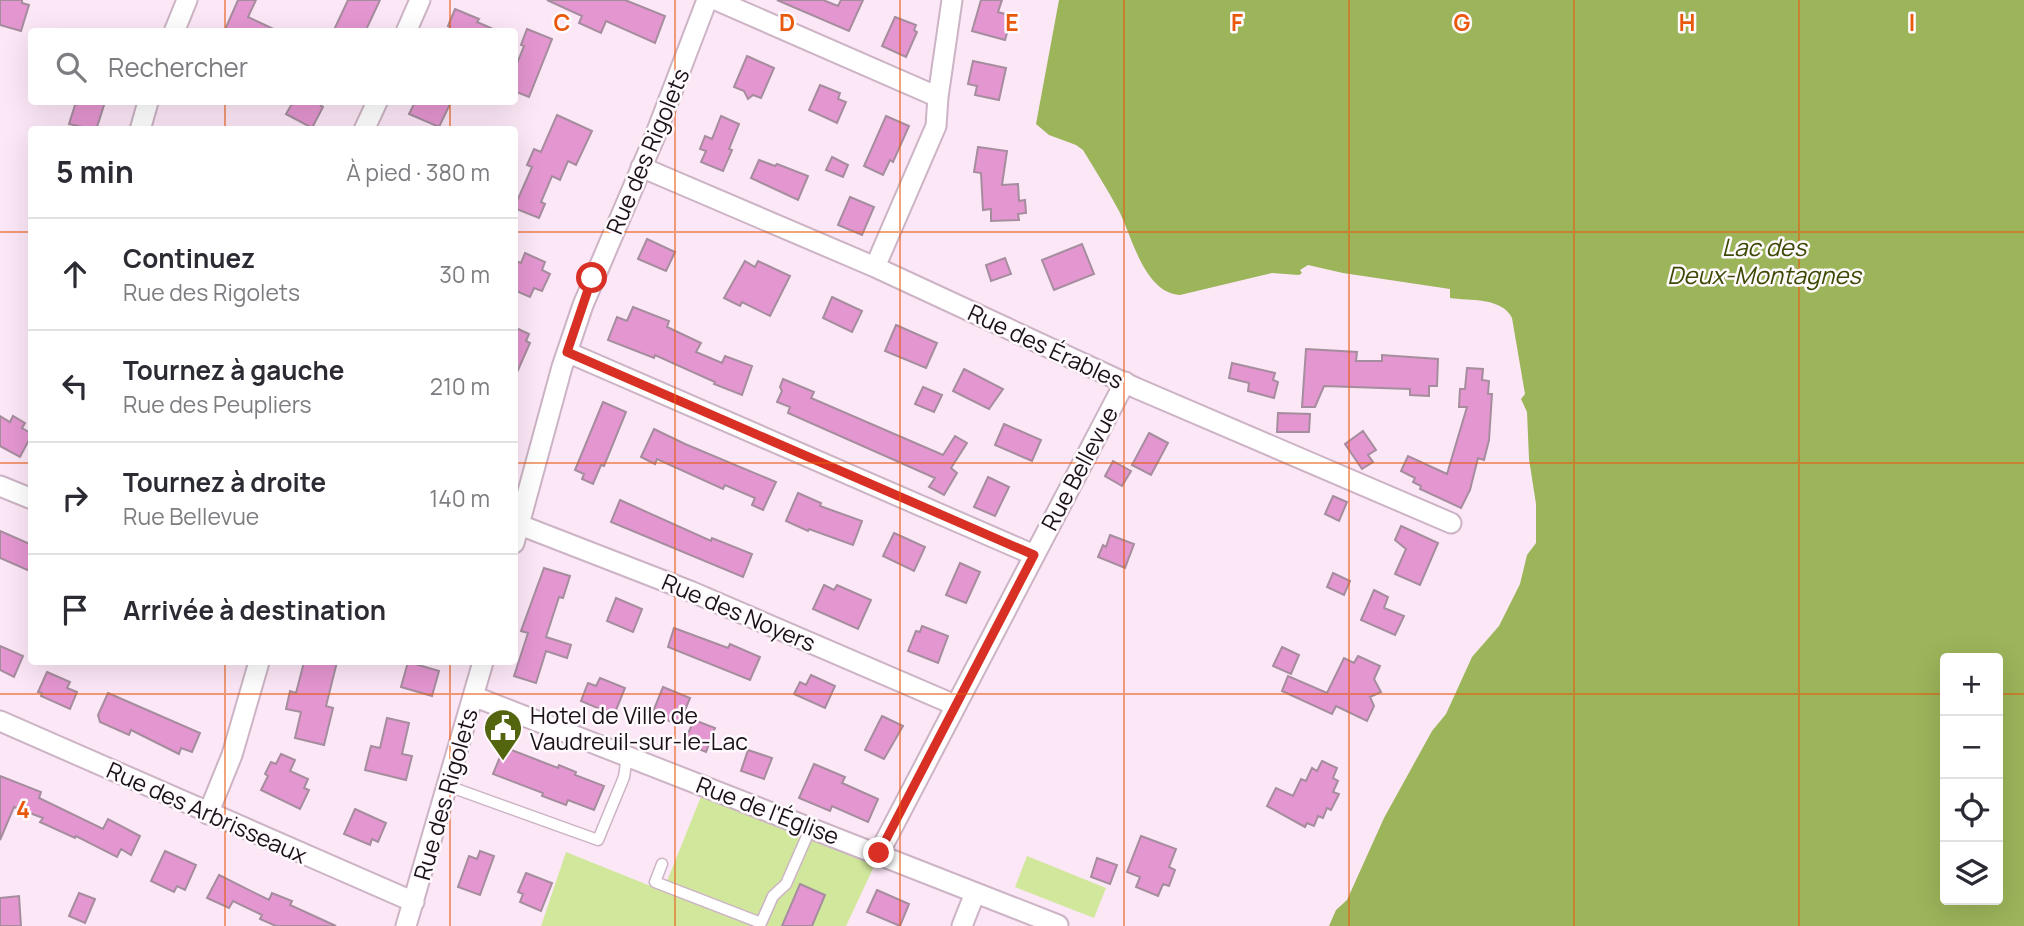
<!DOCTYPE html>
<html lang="fr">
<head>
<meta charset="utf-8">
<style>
  :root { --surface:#fff; --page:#f2f2f3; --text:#2b2b33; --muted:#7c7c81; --line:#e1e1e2 }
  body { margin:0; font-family:Manrope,sans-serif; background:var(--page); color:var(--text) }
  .controls { position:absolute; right:21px; bottom:21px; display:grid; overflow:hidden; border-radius:7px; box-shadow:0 7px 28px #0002 }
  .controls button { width:63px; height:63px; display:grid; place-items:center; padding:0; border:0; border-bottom:2px solid var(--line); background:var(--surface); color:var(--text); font:35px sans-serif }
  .stop { position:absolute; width:21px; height:21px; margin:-16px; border:5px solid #d93025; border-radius:50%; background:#fff }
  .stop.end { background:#d93025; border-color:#fff; box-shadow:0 2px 7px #0008 }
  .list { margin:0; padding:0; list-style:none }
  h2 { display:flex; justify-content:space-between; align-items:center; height:91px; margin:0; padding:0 28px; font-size:30px }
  h2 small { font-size:23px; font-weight:400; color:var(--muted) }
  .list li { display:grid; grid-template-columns:46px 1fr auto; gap:21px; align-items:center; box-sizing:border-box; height:112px; padding:0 28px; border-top:2px solid var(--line) }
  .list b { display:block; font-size:26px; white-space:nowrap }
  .list p { margin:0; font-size:23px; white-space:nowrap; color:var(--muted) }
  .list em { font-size:23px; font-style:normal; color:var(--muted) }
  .icon { flex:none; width:38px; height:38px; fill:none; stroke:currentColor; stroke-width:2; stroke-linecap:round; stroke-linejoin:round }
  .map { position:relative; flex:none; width:2024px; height:926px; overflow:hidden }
  .search { position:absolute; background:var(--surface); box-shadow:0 7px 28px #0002; left:28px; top:28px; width:490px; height:77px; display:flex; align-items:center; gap:18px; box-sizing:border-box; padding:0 24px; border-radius:7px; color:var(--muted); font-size:26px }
  .panel { position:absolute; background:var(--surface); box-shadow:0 7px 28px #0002; left:28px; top:126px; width:490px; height:539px; border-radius:7px }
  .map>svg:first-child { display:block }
  .green { fill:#d1e79c }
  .water { fill:#9cb45a; fill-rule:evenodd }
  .building { fill:#e496d0; stroke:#a58d9e; stroke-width:2 }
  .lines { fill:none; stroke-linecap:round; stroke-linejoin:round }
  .service-casing { stroke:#ccb3c5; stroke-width:13 }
  .minor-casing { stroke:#ccb3c5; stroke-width:23 }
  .service { stroke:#fff; stroke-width:10 }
  .minor { stroke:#fff; stroke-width:19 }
  .route { stroke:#d93025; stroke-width:9 }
  .grid { fill:none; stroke:#e8590c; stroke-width:2; stroke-opacity:0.55 }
  .labels { text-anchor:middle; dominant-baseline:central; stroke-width:5; stroke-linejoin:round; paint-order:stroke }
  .street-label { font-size:23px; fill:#1b1219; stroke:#fffafd }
  .poi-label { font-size:23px; fill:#1b1219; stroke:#fffafd; text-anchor:start }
  .water-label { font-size:24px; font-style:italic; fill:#3b4903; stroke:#fffafd }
  .grid-label { font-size:23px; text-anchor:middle; font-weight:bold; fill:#e8590c; stroke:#fffafd; stroke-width:5; stroke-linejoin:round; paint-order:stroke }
</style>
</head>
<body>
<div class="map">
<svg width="2024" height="926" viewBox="0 0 2024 926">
  <rect width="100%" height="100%" fill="#fce7f6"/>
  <path class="green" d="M702 794 877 860 846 926H541L566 852 663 891Z
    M1027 856 1106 888 1094 918 1015 887Z"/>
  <path class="water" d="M1059 0H2024V926H1329L1336 910 1347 900 1384 818 1432 731 1446 714 1472 657 1499 626 1520 584 1527 555 1536 543V504L1529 459 1527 412 1521 399 1525 394 1512 318C1502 297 1469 301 1450 298V289L1343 273 1308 265 1300 270 1302 273 1299 275 1272 273 1180 295C1144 293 1132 236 1119 211 1108 190 1095 170 1083 150L1076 145 1049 135 1036 124ZM1945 658H1998V900H1945Z"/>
  <path class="building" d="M0 0H22V3L29 5 21 31 0 25Z
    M238 0H256L248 17 280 32H224Z
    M348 0H380L365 32H333Z
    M547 0H625L665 16 655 43 606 21 601 33 579 23 582 16Z
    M777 0H823L838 6 841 0H863L849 31Z
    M981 0H1002L998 12 1012 16 1005 40 972 31Z
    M455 9 479 19 477 22 500 32H448L450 27 448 26Z
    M895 17 916 25 914 30 917 32 906 57 882 46Z
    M527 29 552 39 529 97 514 91V71L524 46 521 45Z
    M747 56 774 68 761 98 753 95 748 99 744 91 734 87Z
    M973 61 1006 68 999 100 975 95 977 86 968 84Z
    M820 85 840 93 838 99 846 102 837 123 809 110Z
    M76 102H105L96 130 69 124Z
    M293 102H323L321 106 323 107 312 128 286 114Z
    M415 102H451L439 127 409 114Z
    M557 115 592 131 576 165 568 161 560 180 552 176 541 202 545 204 539 218 514 208 532 167 527 165 534 149 541 152Z
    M721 116 739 124 729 149 732 150 723 171 701 162 706 151 700 149 705 136 712 139Z
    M886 116 909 126 893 162 890 160 883 175 864 166Z
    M978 147 1007 151 1002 185 1018 184 1019 201 1025 200 1026 213 1018 214 1019 220 991 221V209L983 210 981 173 974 172Z
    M832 157 848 165 843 177 826 170Z
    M759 160 775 166 777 164 808 176 798 200 751 178Z
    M850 197 874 207 862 235 838 225Z
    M647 239 675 252 666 271 638 259Z
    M1082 244 1094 274 1054 290 1042 260Z
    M525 253 545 262 542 270 550 274 542 291 534 288 530 297 514 290V260L521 263Z
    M1005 258 1011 274 991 281 986 265Z
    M745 261 755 267 758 261 790 276 770 316 742 302 740 306 724 298Z
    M832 297 862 311 852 332 823 318Z
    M633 307 669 321 667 327 701 343 696 352 722 363 725 356 752 366 742 395 714 384 715 382 655 355 654 358 608 340 617 317 627 321Z
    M896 325 937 343 926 368 885 351Z
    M514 327 529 334 526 341 530 343 514 379Z
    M1306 349 1357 352 1356 361H1382V355L1438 359 1437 386H1429V396L1410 395V389L1324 386 1315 407H1302Z
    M1232 363 1275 373 1273 380 1278 382 1274 398 1248 391 1249 383 1229 378Z
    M1467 368 1483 369 1482 380 1489 381 1488 394H1492L1489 440 1484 460 1478 458 1470 490 1461 508 1420 489 1421 486 1413 482 1415 478 1401 471 1408 456 1447 474 1467 407H1459L1460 389H1465Z
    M964 369 1003 389 989 409 953 391Z
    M783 379 814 392 811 398 943 455 955 436 967 443 951 468 957 473 944 495 929 487 935 478 788 413 790 407 777 402 782 391 780 387Z
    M923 387 942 395 934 412 915 404Z
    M603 402 626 412 604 466 601 465 593 484 582 479 584 474 575 470Z
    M1278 413 1310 414 1309 432H1277Z
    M0 416 10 422 13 416 25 423 22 428 32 434 20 457 0 446Z
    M1004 424 1041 440 1032 461 995 445Z
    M654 429 685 444 776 482 763 510 752 505 755 498 725 485 723 489 657 459 655 464 641 457Z
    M1363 431 1376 450 1368 455 1373 462 1362 469 1345 444Z
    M1149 433 1168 443 1151 475 1132 465Z
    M1113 461 1131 471 1122 486 1105 476Z
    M988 477 1009 487 995 516 974 507Z
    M798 493 821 503 820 506 862 521 853 545 809 529 808 531 786 521Z
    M1333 496 1347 502 1339 521 1325 514Z
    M620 500 711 541 712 538 752 554 743 577 611 522Z
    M1401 526 1438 543 1420 585 1395 574 1406 549 1395 540Z
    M0 531 32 545V572L0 558Z
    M894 533 925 547 914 571 883 556Z
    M1110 535 1134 544 1125 568 1098 557 1103 545 1106 547Z
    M960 563 980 572 966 603 946 595Z
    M544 568 570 576 563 598 559 597 546 637 571 645 567 658 546 651 536 683 514 676 528 633 521 631Z
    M1333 573 1350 581 1344 595 1327 587Z
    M824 585 834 590 837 585 871 600 858 629 813 609Z
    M1374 590 1388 597 1384 608 1404 616 1395 635 1361 620Z
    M616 598 642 609 633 632 607 621Z
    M922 626 948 636 938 663 908 651 916 631 920 632Z
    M674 628 728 648 730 644 760 657 750 680 668 647Z
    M0 646 23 656 14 677 0 670Z
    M1282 647 1299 655 1291 674 1273 666Z
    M1358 656 1380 666 1374 679 1381 692 1370 697 1374 706 1367 721 1336 706 1332 714 1282 691 1288 676 1327 693 1344 658 1354 663Z
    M304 662H337L326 706 333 708 324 745 295 738 301 712 286 709 290 691 296 693Z
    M408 662 439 671 432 696 401 687Z
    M47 672 70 682 67 688 77 692 70 709 41 696 42 693 38 692Z
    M811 675 835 686 825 708 794 694 800 682 806 685Z
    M600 678 625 688 614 715 581 701 588 683 596 686Z
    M663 687 690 698 679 725 652 714Z
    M108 693 200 733 192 752 181 748 179 754 131 730 129 735 100 722 98 715Z
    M882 716 903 726 884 759 865 750Z
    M387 718 409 723 402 754 412 756 406 780 365 770 371 746 380 748Z
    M694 720 715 728 706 752 684 743Z
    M504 747 558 768 559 765 576 772 575 775 604 786 594 810 568 800 566 805 542 796 543 793 493 774Z
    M748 750 772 758 764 779 741 771Z
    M281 754 295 760 290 771 308 779 304 788 309 790 300 809 261 790 268 776 265 774 271 762 276 764Z
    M1322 761 1337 768 1333 778 1338 781 1333 792 1339 794 1331 810 1327 808 1323 818 1318 816 1314 826 1307 823 1305 827 1267 806 1276 788 1293 796 1301 779 1306 781 1312 768 1317 771Z
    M814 764 845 777 842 783 878 799 868 822 832 806 830 811 799 798Z
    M0 776 41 792 39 798 103 829 108 819 140 836 131 855 121 849 117 857 76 836 75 838 40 822 43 818 14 807 0 840Z
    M355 809 386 823 378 842 372 839 370 845 344 834Z
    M1141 836 1176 849 1169 867 1175 870 1169 886 1163 884 1158 896 1136 887 1140 877 1127 872Z
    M165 851 196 865 185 890 177 886 174 892 151 881Z
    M480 851 494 856 480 895 458 887 469 856 477 859Z
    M1097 858 1117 865 1110 884 1091 877Z
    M526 873 552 883 541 911 520 902 523 894 518 892Z
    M219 875 269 900 272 893 292 901 290 905 336 926H276L260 919 262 915 233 901 229 908 207 898Z
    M800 884 825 895 812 926H782Z
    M877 890 909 904 900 926 867 912Z
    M79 893 95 899 85 923 69 916Z
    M19 896 21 926H0V898Z"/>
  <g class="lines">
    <defs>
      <path id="service" d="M448 786 598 840 624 777 627 756
        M662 864 655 882 761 923 773 896 786 884 811 827"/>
      <path id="minor" d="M716 0 938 97
        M174 32 187 0
        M406 32 420 0
        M140 130 148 102
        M364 130 377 102
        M641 167 875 267 1136 388 1451 523
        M875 267 936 126 938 97 952 0
        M567 352 1034 555
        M0 486 32 499
        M520 525 690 591 955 705
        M514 543 562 367 583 305 655 136 707 0
        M473 696 1058 925
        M0 721 414 902
        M208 814 232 755 259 662
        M879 853 1125 382
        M406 926 483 662
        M962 926 975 893"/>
    </defs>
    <use href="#service" class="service-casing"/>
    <use href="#minor" class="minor-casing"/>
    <use href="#service" class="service"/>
    <use href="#minor" class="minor"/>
  </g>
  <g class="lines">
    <path class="route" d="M592 278 567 352 1034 555 879 853"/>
  </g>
  <path class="grid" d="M225 0V32M450 0V32M675 0V926M900 0V926M1124 0V926M1349 0V926M1574 0V926M1799 0V926M225 102V130M450 102V130M0 232H32M514 232H2024M0 463H32M514 463H2024M225 662V926M450 662V926M0 694H1945M1998 694H2024"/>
  <defs>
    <symbol id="civic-pin" viewBox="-11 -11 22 30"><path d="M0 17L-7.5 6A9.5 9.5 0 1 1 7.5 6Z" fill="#53650f" stroke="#fffafd"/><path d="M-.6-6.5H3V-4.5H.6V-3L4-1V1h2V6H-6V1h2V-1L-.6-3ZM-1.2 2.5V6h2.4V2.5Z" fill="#fff"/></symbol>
  </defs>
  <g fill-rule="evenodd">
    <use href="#civic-pin" x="481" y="706" width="44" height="60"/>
  </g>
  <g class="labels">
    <g class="street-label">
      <text transform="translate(647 151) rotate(-67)">Rue des Rigolets</text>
      <text transform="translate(1046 346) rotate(25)">Rue des Érables</text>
      <text transform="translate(1079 468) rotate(-62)">Rue Bellevue</text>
      <text transform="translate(739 612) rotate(23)">Rue des Noyers</text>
      <text transform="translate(445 794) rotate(-74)">Rue des Rigolets</text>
      <text transform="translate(768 810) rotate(21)">Rue de l'Église</text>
      <text transform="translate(207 812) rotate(24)">Rue des Arbrisseaux</text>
    </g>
    <g class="poi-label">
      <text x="530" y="715">Hotel de Ville de<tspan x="530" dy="26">Vaudreuil-sur-le-Lac</tspan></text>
    </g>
    <g class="water-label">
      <text x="1764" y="246">Lac des<tspan x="1764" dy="28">Deux-Montagnes</tspan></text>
    </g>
  </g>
  <g class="grid-label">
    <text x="562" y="31">C</text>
    <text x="787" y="31">D</text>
    <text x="1012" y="31">E</text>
    <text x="1237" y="31">F</text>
    <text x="1462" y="31">G</text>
    <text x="1687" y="31">H</text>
    <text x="1912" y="31">I</text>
    <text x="23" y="818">4</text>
  </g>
</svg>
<div class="controls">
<button>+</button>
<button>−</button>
<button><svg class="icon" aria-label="locate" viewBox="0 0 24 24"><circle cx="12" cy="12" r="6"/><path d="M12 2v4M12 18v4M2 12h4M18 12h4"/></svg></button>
<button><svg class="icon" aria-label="layers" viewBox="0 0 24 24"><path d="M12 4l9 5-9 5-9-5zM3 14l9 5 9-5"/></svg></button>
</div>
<div class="stop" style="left:592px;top:278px"></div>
<div class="stop end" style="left:879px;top:853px"></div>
<div class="search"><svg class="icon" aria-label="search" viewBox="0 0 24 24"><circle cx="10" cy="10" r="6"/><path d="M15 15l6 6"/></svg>Rechercher</div>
<section class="panel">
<h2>5 min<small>À pied · 380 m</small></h2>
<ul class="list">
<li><svg class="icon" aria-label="ahead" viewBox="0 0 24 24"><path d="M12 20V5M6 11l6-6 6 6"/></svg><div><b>Continuez</b><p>Rue des Rigolets</p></div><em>30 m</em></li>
<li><svg class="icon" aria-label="left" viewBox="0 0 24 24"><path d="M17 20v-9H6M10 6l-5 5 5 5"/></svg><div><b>Tournez à gauche</b><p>Rue des Peupliers</p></div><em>210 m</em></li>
<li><svg class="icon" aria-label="right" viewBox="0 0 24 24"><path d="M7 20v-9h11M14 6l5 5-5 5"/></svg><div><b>Tournez à droite</b><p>Rue Bellevue</p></div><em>140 m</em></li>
<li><svg class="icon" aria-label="arrive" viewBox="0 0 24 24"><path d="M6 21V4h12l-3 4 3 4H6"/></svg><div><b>Arrivée à destination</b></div></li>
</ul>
</section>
</div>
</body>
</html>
